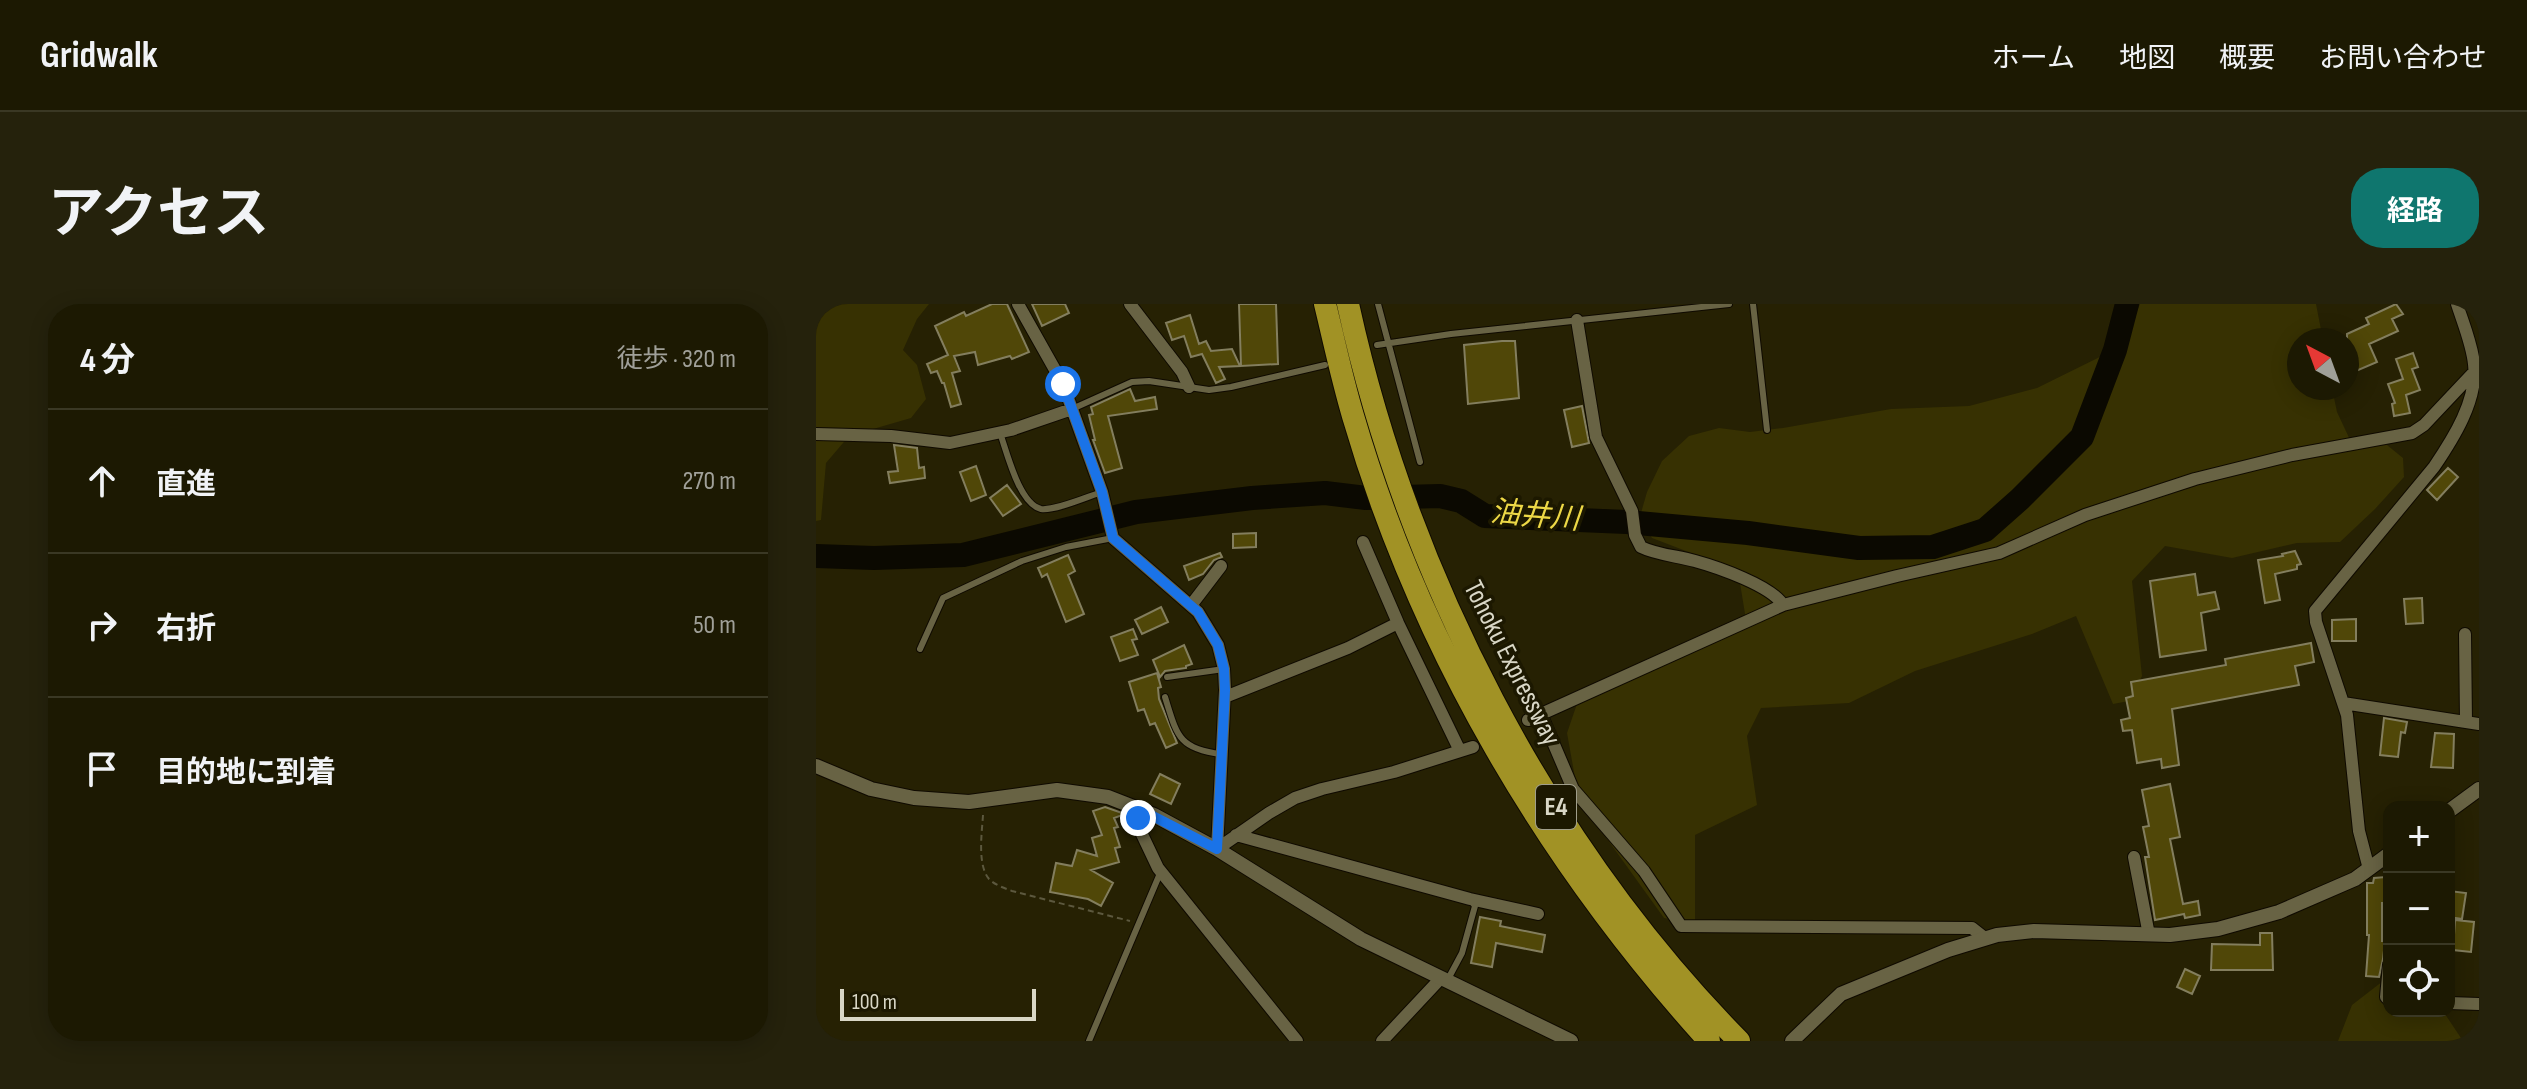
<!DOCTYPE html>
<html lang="ja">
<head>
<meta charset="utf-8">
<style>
  :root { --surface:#1c1902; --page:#25220c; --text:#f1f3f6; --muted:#a0a099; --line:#3a3824; --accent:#0f766e }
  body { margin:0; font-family:"Sofia Sans Condensed","Noto Sans JP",sans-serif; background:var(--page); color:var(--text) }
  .controls { position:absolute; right:24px; bottom:24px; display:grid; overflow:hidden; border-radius:16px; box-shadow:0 4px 20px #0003 }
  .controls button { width:72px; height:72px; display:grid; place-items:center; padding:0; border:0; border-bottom:2px solid var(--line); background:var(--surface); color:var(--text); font:40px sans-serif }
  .compass { position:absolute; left:1471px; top:24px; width:72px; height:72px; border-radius:50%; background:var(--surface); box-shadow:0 4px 20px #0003; rotate:319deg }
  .scale { position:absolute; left:24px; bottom:20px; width:196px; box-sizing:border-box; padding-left:8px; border:4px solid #d9d7c6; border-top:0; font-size:22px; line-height:28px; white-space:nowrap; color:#d9d7c6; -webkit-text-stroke:6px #1c1800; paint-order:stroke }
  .stop { position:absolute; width:24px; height:24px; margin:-18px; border:6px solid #1a73e8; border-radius:50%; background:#fff }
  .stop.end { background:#1a73e8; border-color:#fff; box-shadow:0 2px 8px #0008 }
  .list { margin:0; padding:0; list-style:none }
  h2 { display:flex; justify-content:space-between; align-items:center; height:104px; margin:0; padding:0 32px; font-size:34px }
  h2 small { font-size:26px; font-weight:400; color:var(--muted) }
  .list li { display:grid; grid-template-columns:52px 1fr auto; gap:24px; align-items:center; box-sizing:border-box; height:144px; padding:0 32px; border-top:2px solid var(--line) }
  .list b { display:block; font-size:30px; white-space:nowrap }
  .list em { font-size:26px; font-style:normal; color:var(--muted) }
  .icon { flex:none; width:44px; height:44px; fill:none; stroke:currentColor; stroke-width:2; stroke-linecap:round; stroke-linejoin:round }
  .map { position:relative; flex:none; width:1663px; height:737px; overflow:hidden; border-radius:32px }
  header { display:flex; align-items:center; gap:48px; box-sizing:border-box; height:112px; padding:0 40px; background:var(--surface); border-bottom:2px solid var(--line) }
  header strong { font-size:38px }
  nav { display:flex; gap:44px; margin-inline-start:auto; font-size:28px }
  .intro { display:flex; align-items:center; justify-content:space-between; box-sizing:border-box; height:192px; padding:0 48px }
  h1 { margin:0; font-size:56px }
  .button { padding:20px 36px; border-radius:32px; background:var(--accent); color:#fff; font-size:28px; font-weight:700 }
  main { display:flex; gap:48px; padding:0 48px }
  aside { flex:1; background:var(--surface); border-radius:32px; box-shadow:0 4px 20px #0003 }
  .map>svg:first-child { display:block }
  .green { fill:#373102 }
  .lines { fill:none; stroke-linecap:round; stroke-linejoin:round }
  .river { stroke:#0b0901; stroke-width:24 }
  .building { fill:#504708; stroke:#837e5e; stroke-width:2 }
  .service-casing { stroke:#0f0a00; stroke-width:8 }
  .minor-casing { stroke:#0f0a00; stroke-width:14 }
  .tertiary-casing { stroke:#0f0a00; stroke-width:16 }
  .motorway-casing { stroke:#0f0a00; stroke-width:24 }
  .path { stroke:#5c583e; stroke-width:2; stroke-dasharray:6 4; stroke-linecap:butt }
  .service { stroke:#686344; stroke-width:6 }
  .minor { stroke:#686344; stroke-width:12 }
  .tertiary { stroke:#686344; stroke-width:14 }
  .motorway { stroke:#a19225; stroke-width:22 }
  .route { stroke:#1a73e8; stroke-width:10 }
  .labels { text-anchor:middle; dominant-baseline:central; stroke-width:7; stroke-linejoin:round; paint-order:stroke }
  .shield { fill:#1c1800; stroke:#a09e8b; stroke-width:2 }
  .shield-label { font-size:26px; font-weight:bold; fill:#d9d7c6 }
  .street-label { font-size:28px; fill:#d9d7c6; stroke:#1c1800 }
  .water-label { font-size:30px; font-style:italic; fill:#edd846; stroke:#1c1800 }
</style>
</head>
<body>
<header>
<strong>Gridwalk</strong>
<nav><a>ホーム</a><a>地図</a><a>概要</a><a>お問い合わせ</a></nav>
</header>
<div class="intro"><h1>アクセス</h1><a class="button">経路</a></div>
<main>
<aside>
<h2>4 分<small>徒歩 · 320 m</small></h2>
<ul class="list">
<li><svg class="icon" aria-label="ahead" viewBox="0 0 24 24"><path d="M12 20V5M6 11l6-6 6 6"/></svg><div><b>直進</b></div><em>270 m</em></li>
<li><svg class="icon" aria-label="right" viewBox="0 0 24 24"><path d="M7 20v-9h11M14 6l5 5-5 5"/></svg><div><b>右折</b></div><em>50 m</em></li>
<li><svg class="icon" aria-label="arrive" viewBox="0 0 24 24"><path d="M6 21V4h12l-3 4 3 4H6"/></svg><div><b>目的地に到着</b></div></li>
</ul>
</aside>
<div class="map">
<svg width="1663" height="737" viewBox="0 0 1663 737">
  <rect width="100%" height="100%" fill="#262103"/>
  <path class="green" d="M0 0H113L101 15 87 46 101 61 110 95 95 114 33 132 10 159 5 216 0 217Z
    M1324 0H1500L1507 36H1483V84H1516L1521 108 1536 140 1571 141 1587 154 1588 173 1559 205 1524 238 1481 239 1416 254 1349 242 1316 277 1326 372 1313 397 1297 400 1260 312 1216 330 1099 367 1033 399 945 404 931 432 941 501 879 531V620L848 614 763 496 751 429 764 391 931 322 922 267 836 234 827 221 825 209 831 188 846 157 873 132 903 124 934 128 967 124 1075 105 1153 102 1221 84 1306 42Z
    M1567 677 1573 679V707H1627L1647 737H1522L1536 701Z"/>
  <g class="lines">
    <path class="river" d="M0 252 58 254 147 251 320 208 436 194 509 189 550 194 624 192 645 197 669 212 811 218 932 229 1043 244 1117 243 1169 226 1204 195 1266 133 1299 46 1311 0"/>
  </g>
  <path class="building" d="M176 0H191L213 48 196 55 194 52 162 61 159 48 138 52 144 67 136 69 145 100 135 103 128 79H126L121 67 115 69 111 60 132 51 119 22 148 8 150 12Z
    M216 0H249L253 9 226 22Z
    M423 0H460L462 60 425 62Z
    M1580 0 1587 10 1576 15 1582 27 1553 40 1561 58 1540 67 1531 47V30L1553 20 1550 14Z
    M374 11 383 40 390 37 395 47 416 45 424 62 403 63 409 75 400 79 386 50 375 53 368 32 356 36 350 19Z
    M686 37H699L703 94 652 100 648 41Z
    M1597 49 1602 63 1596 65 1604 86 1590 91 1594 109 1578 112 1576 100 1579 99 1572 80 1587 75 1580 55Z
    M314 85 319 97 339 93 341 105 292 112 306 164 289 169 277 136H279L273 111 277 110 275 103Z
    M766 102 773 139 756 143 748 106Z
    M78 141 101 144 103 164 108 163 109 174 74 179 72 168 82 167Z
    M160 162 170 191 155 197 144 168Z
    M1632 164 1642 173 1621 196 1611 186Z
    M191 181 205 200 187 212 174 194Z
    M440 229V243L417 244V230Z
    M1479 247 1485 260 1481 261V265L1459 270 1464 296 1449 299 1442 256 1467 252 1466 250Z
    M404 249 406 253 398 256 387 270 373 276 368 262Z
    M252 251 259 267 252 271 268 310 250 318 231 270 226 273 222 264Z
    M1379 270 1382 291 1399 288 1403 305 1385 309 1390 346 1344 353 1334 277Z
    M1606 294 1607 319 1590 320 1588 295Z
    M345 303 352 318 326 330 319 316Z
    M1540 315V337H1516V316Z
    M317 325 321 335 316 336 322 351 304 357 295 333Z
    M1495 339 1498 358 1479 362 1483 381 1356 405 1363 461 1346 464 1345 455 1321 459 1316 426 1307 427 1305 416 1314 414 1310 394 1317 392 1315 378 1410 361 1409 355Z
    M368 341 376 360 370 362V364L349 367 344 373 337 356Z
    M341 369 345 383 342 384 343 395 361 439 350 444 339 419 334 421 328 405 322 407 313 378Z
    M1568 414 1591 418 1589 429 1585 428 1582 453 1564 451Z
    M1619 429 1638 430 1637 464 1615 463Z
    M344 470 364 480 355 500 334 490Z
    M1354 480 1364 533 1354 535 1367 600 1382 597 1384 611 1369 614 1368 610 1339 616 1329 553H1333L1327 523 1333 522 1326 486Z
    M289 503 309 510 298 514 302 523 298 524 304 543 299 544 303 558 275 566 297 579 285 602 272 595 234 588 240 559 256 562 261 546 281 552 276 534 286 531 277 507Z
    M1570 573 1571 599H1566V637H1569L1567 655 1563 673 1550 672 1553 631H1551V579H1557L1558 574Z
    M1633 587 1650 589 1646 615 1633 613Z
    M664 613 685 617 684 622 729 631 726 648 680 639 676 663 655 659Z
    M1639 616 1658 618 1655 648 1637 646Z
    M1444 629H1456L1457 666H1395L1396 640 1444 641Z
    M1369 665 1384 672 1376 690 1361 683Z"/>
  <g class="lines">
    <defs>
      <path id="service" d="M562 0 604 158
        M937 0 951 126
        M561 41 635 30 913 0
        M256 105 316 78 333 77 393 86 415 83 509 61
        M184 129C191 148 203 200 225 205 239 207 273 192 286 188
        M104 345 127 294 206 257 250 243 297 234
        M351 373 408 365
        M349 393C361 431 362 445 405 450
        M631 677 646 649 659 602 655 596
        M273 737 345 567"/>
      <path id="minor" d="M202 0 247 80 286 188 297 234 382 308 402 341 408 365 409 386 401 545
        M314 0 366 68 373 83
        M761 16 780 133 816 207 819 231 825 243C841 251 862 252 879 257 901 263 956 282 967 301
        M0 130 75 132 134 139 195 126 256 105
        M547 238 582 319 644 447
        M376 300 405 262
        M1649 330 1650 418
        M409 393 532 344 582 319
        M1527 399 1663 420
        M725 410 757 485 828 567 865 622 1156 624 1170 635
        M712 416 967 301 1081 272 1183 249 1269 211 1379 175 1476 151 1596 129 1608 121 1658 68
        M323 505V524L342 564 481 737
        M420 531 654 595 722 610
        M401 545 453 509 479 494 506 485 578 468 657 443
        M1318 553 1333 631
        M1553 565 1543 527 1531 411 1500 318 1499 307 1618 163C1637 135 1662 96 1658 60 1656 40 1647 19 1641 0
        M1573 661 1570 693 1573 696
        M1633 699 1663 700
        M566 737 625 674"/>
      <path id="tertiary" d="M0 462 55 485 98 494 153 498 241 486 292 493 338 511 401 545 545 635 755 737
        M1633 507 1663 485
        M976 737 1025 690 1132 646 1181 631 1218 627 1354 631 1402 625 1463 608 1539 575 1573 550"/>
      <path id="motorway" d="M509 0C518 37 526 75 537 112 605 345 730 557 893 737
        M532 0C591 270 729 540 923 737"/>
    </defs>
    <use href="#service" class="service-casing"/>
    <use href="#minor" class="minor-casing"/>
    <use href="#tertiary" class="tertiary-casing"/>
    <use href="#motorway" class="motorway-casing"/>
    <path class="path" d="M167 511C166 528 161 561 173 575 179 581 188 584 196 587L314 617"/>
    <use href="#service" class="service"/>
    <use href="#minor" class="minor"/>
    <use href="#tertiary" class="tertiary"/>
    <use href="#motorway" class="motorway"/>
  </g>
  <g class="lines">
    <path class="route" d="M247 80 286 188 297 234 382 308 402 341 408 365 409 386 401 545 323 505 322 514"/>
  </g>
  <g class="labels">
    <rect class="shield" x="720" y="481" width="40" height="44" rx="6"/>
    <g class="shield-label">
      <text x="740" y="503">E4</text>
    </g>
    <g class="street-label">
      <text transform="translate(696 359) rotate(63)">Tohoku Expressway</text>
    </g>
    <g class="water-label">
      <text transform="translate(719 212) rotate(5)">油井川</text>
    </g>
  </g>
</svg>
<div class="controls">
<button>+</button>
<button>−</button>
<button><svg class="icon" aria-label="locate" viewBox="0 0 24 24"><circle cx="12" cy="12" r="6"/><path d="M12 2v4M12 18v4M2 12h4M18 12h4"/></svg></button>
</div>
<svg class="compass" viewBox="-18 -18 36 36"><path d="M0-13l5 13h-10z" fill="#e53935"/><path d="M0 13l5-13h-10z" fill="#a0a099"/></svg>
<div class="scale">100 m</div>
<div class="stop" style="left:247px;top:80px"></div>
<div class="stop end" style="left:322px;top:514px"></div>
</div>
</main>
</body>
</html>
